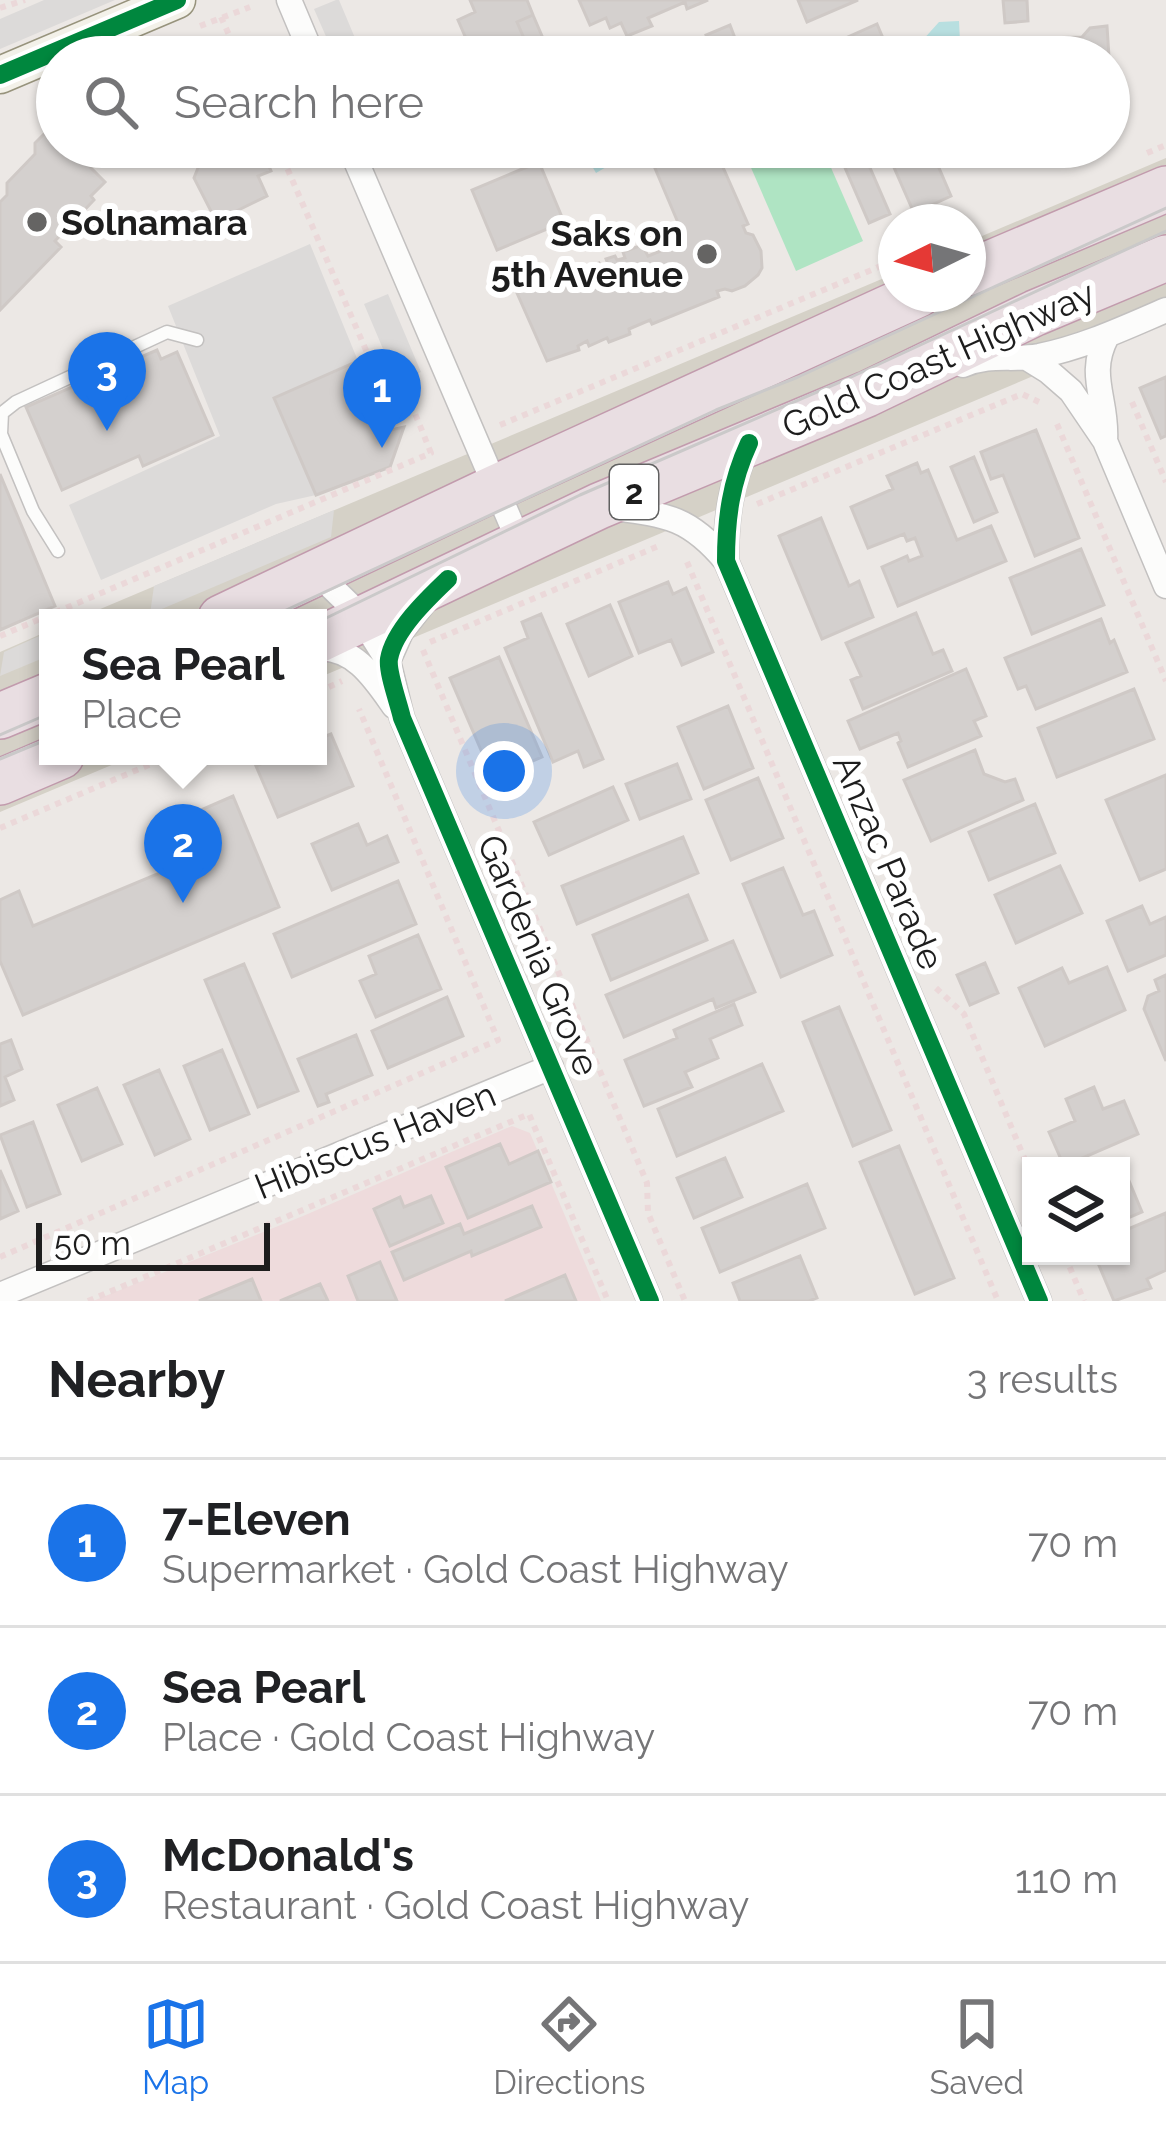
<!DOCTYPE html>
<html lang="en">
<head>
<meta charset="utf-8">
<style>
  :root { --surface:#fff; --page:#f6f6f6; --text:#202124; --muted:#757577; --line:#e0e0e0; --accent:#1a73e8 }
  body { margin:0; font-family:Raleway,sans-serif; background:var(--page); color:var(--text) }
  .controls { position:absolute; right:36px; bottom:36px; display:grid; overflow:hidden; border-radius:0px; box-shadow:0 3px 9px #0004 }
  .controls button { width:108px; height:108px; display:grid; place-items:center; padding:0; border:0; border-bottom:3px solid var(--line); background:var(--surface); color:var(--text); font:60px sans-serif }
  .compass { position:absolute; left:878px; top:204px; width:108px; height:108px; border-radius:50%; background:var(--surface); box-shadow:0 3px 9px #0004; rotate:265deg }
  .scale { position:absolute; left:36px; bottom:30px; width:234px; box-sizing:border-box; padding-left:12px; border:6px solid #1d1d1d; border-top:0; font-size:33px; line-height:42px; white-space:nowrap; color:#1d1d1d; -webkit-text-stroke:9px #fff; paint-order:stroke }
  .you { position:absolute; left:504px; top:771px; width:42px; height:42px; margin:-30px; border:9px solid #fff; border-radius:50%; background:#1a73e8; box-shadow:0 0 0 18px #1a73e833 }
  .badge { display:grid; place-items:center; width:78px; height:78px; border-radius:50%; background:var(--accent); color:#fff; font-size:39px; font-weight:700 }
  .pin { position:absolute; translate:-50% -99px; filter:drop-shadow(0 3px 6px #0008) }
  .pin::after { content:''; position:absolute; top:63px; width:42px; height:36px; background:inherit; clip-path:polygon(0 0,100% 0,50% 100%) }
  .popup { position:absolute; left:39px; top:609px; width:288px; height:156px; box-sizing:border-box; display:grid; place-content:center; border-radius:0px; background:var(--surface); filter:drop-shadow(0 3px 9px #0005); font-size:39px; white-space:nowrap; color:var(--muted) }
  .popup b { font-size:45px; color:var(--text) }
  .popup::after { content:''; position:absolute; left:50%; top:100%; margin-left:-24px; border:24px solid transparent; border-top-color:var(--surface) }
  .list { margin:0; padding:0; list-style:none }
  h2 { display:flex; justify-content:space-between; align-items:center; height:156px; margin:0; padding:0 48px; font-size:51px }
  h2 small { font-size:39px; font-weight:400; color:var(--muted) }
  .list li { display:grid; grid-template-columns:78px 1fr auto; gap:36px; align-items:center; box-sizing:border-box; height:168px; padding:0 48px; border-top:3px solid var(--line) }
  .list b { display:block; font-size:45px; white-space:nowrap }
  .list p { margin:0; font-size:39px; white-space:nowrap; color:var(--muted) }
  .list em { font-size:39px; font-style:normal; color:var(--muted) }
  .icon { flex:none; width:66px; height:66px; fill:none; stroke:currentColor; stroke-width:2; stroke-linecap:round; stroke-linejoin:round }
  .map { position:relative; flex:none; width:1166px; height:1301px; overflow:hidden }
  .search { position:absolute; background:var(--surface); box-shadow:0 3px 9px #0004; left:36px; right:36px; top:36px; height:132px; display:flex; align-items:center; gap:30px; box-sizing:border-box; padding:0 42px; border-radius:66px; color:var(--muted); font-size:45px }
  .sheet { height:660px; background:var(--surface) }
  nav { display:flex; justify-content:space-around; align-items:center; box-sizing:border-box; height:168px; border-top:3px solid var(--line); background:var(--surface); font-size:33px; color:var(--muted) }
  nav a { display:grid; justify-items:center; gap:6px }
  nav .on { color:var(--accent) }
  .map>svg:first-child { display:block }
  .commercial { fill:#eedbdc }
  .construction { fill:#d5d1c7 }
  .pitch { fill:#afe4c3 }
  .parking { fill:#dcdad9 }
  .water { fill:#b8dfe0 }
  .building { fill:#d4d0ce; stroke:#cfc9c6; stroke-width:3 }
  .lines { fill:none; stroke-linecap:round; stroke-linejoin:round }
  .lane-casing { stroke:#c3c1c0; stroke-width:15 }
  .street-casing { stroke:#c3c1c0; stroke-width:27 }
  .secondary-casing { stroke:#97937c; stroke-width:39 }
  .highway-casing { stroke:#c29bad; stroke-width:48 }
  .path { stroke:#ebd8d9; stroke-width:6; stroke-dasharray:6 6; stroke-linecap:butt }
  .lane { stroke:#fcfcfb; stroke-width:12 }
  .street { stroke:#fcfcfb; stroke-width:24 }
  .secondary { stroke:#f3f1e9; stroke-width:36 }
  .highway { stroke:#e9dee2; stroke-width:45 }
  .tram { stroke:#cac9c9; stroke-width:3 }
  .cycleway-casing { stroke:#fff; stroke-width:26 }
  .cycleway { stroke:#00873e; stroke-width:18 }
  .poi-dot { fill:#656463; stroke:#fff; stroke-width:4.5 }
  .labels { text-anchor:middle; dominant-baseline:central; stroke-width:12; stroke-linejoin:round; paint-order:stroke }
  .shield { fill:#fff; stroke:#616161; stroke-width:3 }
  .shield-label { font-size:33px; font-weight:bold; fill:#1d1d1d }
  .poi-label { font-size:36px; font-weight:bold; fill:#1d1d1d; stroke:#fff; text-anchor:start }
  .street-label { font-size:36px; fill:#1d1d1d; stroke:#fff }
</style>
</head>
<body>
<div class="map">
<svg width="1166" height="1301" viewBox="0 0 1166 1301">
  <rect width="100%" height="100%" fill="#ece8e5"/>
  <path class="commercial" d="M512 1126 530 1133 601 1301H93L303 1216Z"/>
  <path class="construction" d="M1166 158V320L318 678V618H79L896 273V294H968V242Z
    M48 631V756H133L0 812V652Z"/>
  <path class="pitch" d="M742 147H822L863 241 796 271Z"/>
  <path class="parking" d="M44 0H115L0 49V19Z
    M336 0H339L363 57H335L314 9Z
    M310 244 358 361 274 398 316 495 276 504 101 580 69 505 220 436 168 306Z
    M388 294 421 372 397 382 364 304Z
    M334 510 331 537 150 614 154 586Z
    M48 632V656L0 676 4 652Z"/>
  <path class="water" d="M959 21 960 41 946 57H917L912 52 939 22Z
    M581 147H626L630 153 596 173Z"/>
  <path class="building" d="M470 0H527L533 15 517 22 532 57H474L458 20 475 12Z
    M579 0H708L687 9 685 2 648 18 652 26 627 36 621 23 610 28 606 18 590 25Z
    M798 0H858L807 22Z
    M1003 0H1027L1028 21 1005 23Z
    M533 15 551 57H532L517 22Z
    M877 24 891 57H803Z
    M730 25 738 46 714 55 706 35Z
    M1107 26 1109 57H1023L1040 38 1082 37 1090 28Z
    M783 44 788 57H757L756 56Z
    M46 132 57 133V147H76L79 150 76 153 105 182 91 196 94 200 55 241 61 247 0 310V202L7 195V183L35 154V143Z
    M199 147H261L271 171 258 176 267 196 216 221 194 178 204 153 198 151Z
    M646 147H710L714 157 718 156 748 224 743 226 746 233 753 235 761 251 762 268 758 275 745 286 732 291 725 289 717 291 719 297 652 324 650 320 629 329 630 334 609 342 607 338 589 346 587 341 578 346 579 350 547 361 517 293 536 285 538 290 545 286 543 282 552 278 554 282 563 280 560 274 579 266 581 270 599 263 602 269 608 264 606 259 615 256 617 260 625 258 623 252 642 245 648 256 671 247 679 225Z
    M836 147H861L890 214 869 223Z
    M885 147H930L951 196 914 213Z
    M539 162 564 222 497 250 472 190Z
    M157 350 161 359 177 352 213 435 143 466 139 456 62 490 26 407Z
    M358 361 386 431 404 427 390 467 316 495 274 398Z
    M1166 377V436L1161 438 1140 388Z
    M1036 430 1079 538 1035 556 1003 475 991 479 981 452Z
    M974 457 997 512 974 522 951 467Z
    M917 463 921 473 928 470 957 540 991 526 1006 561 898 606 882 567 907 556 909 561 922 556 915 538 907 541 904 534 868 548 851 507 893 489 887 476Z
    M0 474 55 606 0 630Z
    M821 518 849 586 859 581 873 617 822 639 779 536Z
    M1081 549 1104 605 1032 634 1010 578Z
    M668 582 673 594 686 588 713 652 682 665 671 640 639 653 619 602Z
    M610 605 632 656 589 676 567 624Z
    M916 613 933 654 943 650 952 671 863 709 851 680 861 676 846 643Z
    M541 614 603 759 584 767 578 751 553 762 505 648 528 638 522 622Z
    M1101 619 1110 643 1114 640 1127 672 1036 709 1026 686 1018 689 1005 658Z
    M499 657 542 757 493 778 450 678Z
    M966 669 986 716 974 721 981 736 908 767 898 743 901 741 898 733 860 749 848 721Z
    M1134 689 1154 739 1057 777 1038 728Z
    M728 706 753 768 704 789 678 727Z
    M331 734 353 786 278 817 256 766 279 756H318V739Z
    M975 750 984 774 1005 782 1015 779 1023 800 931 841 904 780Z
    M677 764 691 799 640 819 626 784Z
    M1166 775V869L1140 880 1106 800Z
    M758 778 783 838 731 860 706 800Z
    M613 787 628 820 549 855 534 822Z
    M233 796 279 907 23 1015 0 961V900L19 891 33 926 203 855 187 816Z
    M1035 804 1055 853 989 880 969 832Z
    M358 824 367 845 387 836 398 862 332 890 312 844Z
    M683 837 698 873 577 924 562 886Z
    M1060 866 1082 913 1016 943 995 895Z
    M783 868 803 915 814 911 832 955 781 977 743 884Z
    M398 881 416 924 292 977 274 934Z
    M688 895 707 940 611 980 593 935Z
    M1142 906 1150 924 1166 917V955L1128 971 1107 921Z
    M418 935 441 989 376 1017 360 981 376 974 369 956Z
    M733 941 755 992 716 1008 713 999 624 1037 606 995Z
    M985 963 998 993 970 1005 957 975Z
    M244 964 298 1091 258 1107 205 980Z
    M1107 967 1125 1010 1045 1046 1019 988 1062 968 1069 983Z
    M1166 975V1061L1144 1009 1148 996 1159 991 1155 980Z
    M447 997 463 1036 388 1068 372 1031Z
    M734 1004 742 1025 710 1039 718 1058 685 1072 692 1087 644 1106 625 1060 677 1038 674 1030Z
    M839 1007 891 1130 853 1146 803 1022Z
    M356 1035 372 1075 326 1094 329 1102 318 1106 298 1059Z
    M11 1040 22 1069 5 1077 14 1100 0 1106V1044Z
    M222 1050 249 1114 210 1130 184 1066Z
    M762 1064 783 1111 677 1156 658 1109Z
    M159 1070 190 1139 155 1155 124 1085Z
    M1094 1087 1103 1109 1124 1101 1138 1134 1064 1166 1049 1132 1075 1121 1066 1099Z
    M97 1088 122 1144 82 1161 58 1105Z
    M33 1122 60 1194 27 1207 0 1135Z
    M500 1144 509 1164 538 1151 551 1182 468 1218 446 1167Z
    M899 1146 954 1278 915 1294 860 1162Z
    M725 1158 742 1197 694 1218 677 1178Z
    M1122 1164 1142 1212 1121 1221V1166H1119Z
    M0 1170 18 1211 0 1219Z
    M807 1184 825 1228 720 1272 702 1228Z
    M431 1196 443 1223 390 1246 374 1209 400 1197 404 1207Z
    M532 1206 541 1227 472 1256 471 1251 404 1280 392 1252 460 1224 464 1234Z
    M1166 1213V1270L1147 1279 1151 1288 1114 1301 1095 1256H1121V1232Z
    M800 1256 817 1298 809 1301H740L733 1283Z
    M380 1262 397 1301H358L348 1276Z
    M565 1275 576 1301H505Z
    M252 1279 261 1301H199Z
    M320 1284 328 1301H280Z"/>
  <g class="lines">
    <defs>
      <path id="lane" d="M58 551 33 511 1 434 2 413 16 402 167 332 197 340"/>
      <path id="street" d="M289 0 313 57
        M350 147 520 544
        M1027 358 1048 371 1071 391 1105 441 1166 586
        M963 365C992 353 1010 361 1039 356 1084 347 1124 328 1166 310
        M1105 441C1108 399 1086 376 1107 336
        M748 446C730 484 726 520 726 561L1039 1301
        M614 508C668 515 690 518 726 561
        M318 574 358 613 388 661
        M427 599 401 632 388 661 402 718 650 1301
        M318 649C354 646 375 679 394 706
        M0 1295 551 1067"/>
      <path id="secondary" d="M0 75 177 0"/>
      <path id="highway" d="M968 273 1166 189
        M221 618 495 488 919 294
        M318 640 599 506 867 394 1035 313 1166 258
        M0 716 48 696
        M0 782 61 756"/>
    </defs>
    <use href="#lane" class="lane-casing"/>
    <use href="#street" class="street-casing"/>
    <use href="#secondary" class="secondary-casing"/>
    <use href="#highway" class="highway-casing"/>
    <path class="path" d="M0 8 25 0
      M221 17 239 57
      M200 26 250 7
      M1147 153 1166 145
      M1132 402 1166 482
      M1057 424 1166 681
      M500 425 893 261
      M757 504 1022 394 1039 402
      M687 562 998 1301
      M0 636 431 453 408 396 385 394 278 147
      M430 642 661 545
      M423 650 647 1183 648 1213 685 1301
      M318 692 342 681
      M0 828 170 756
      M936 988 964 1014 1031 1174
      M1065 1256 1084 1301
      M0 1257 498 1040 359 709
      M88 1301 529 1114 608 1301"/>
    <use href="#lane" class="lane"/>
    <use href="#street" class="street"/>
    <use href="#secondary" class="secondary"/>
    <use href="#highway" class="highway"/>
    <path class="tram" d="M269 618 716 410 798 377 1166 208
      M318 622 580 495 847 379 1166 231
      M0 735 48 714
      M0 759 48 739"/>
    <defs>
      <path id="cycleway" d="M0 75 177 0
        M749 443C731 482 726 518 726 561L1039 1301
        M448 579C428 598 394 630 389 659 387 672 399 704 402 718L650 1301"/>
    </defs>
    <use href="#cycleway" class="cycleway-casing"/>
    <use href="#cycleway" class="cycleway"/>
  </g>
  <g class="poi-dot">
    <circle cx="37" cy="222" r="12"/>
    <circle cx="707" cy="254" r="12"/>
  </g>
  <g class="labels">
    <rect class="shield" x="610" y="465" width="48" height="54" rx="9"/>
    <g class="shield-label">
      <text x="634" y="492">2</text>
    </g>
    <g class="poi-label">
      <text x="61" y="222">Solnamara</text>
      <text x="683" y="233" text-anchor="end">Saks on<tspan x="683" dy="41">5th Avenue</tspan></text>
    </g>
    <g class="street-label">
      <text transform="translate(938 359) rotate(-24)">Gold Coast Highway</text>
      <text transform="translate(889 862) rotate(67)">Anzac Parade</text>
      <text transform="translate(539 955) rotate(67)">Gardenia Grove</text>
      <text transform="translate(375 1140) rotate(-22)">Hibiscus Haven</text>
    </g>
  </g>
</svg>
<div class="controls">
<button><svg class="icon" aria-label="layers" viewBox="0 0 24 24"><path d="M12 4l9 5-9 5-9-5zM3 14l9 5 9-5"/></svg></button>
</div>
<svg class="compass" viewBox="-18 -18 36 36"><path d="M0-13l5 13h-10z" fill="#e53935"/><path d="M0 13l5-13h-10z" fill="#757577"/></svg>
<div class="scale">50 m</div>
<div class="you"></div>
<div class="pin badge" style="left:382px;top:448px">1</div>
<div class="pin badge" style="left:183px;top:903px">2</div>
<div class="popup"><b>Sea Pearl</b>Place</div>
<div class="pin badge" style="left:107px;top:431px">3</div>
<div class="search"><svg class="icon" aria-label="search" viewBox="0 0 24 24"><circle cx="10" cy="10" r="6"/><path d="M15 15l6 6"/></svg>Search here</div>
</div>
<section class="sheet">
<h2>Nearby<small>3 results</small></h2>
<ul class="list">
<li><span class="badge">1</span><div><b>7-Eleven</b><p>Supermarket · Gold Coast Highway</p></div><em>70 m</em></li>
<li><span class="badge">2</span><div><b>Sea Pearl</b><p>Place · Gold Coast Highway</p></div><em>70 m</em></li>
<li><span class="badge">3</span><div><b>McDonald's</b><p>Restaurant · Gold Coast Highway</p></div><em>110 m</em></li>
</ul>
</section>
<nav>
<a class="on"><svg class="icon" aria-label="map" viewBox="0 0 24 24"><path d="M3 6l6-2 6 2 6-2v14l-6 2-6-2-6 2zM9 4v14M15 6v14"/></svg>Map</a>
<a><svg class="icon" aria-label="directions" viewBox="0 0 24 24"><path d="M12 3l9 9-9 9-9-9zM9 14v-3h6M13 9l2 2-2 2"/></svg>Directions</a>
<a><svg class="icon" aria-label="saved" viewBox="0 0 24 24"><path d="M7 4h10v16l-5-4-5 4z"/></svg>Saved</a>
</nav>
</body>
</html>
